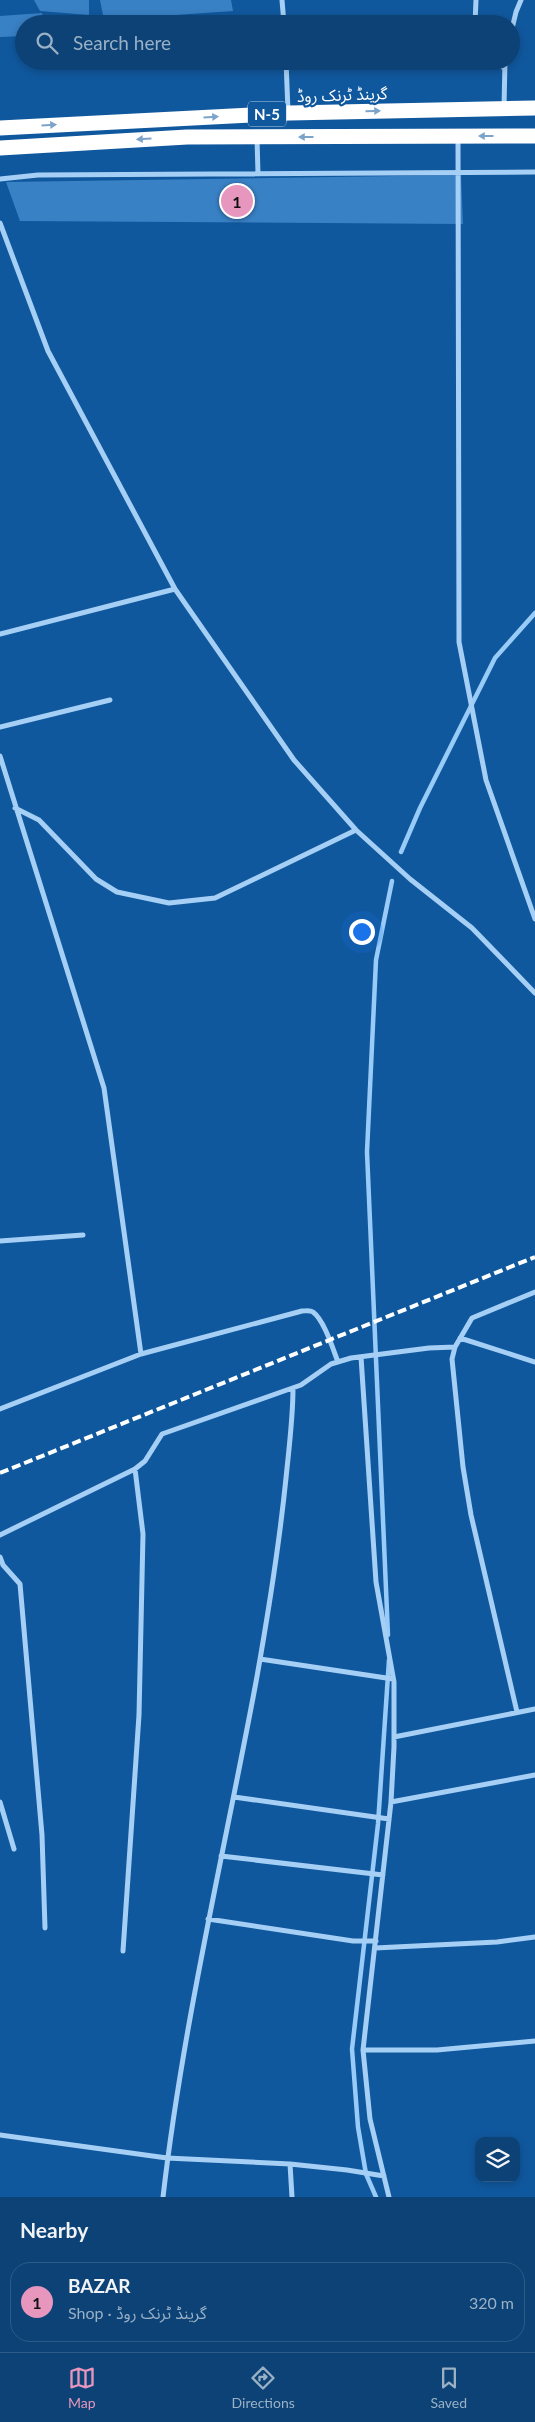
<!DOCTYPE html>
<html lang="en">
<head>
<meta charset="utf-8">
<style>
  :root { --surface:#0c4276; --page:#15497b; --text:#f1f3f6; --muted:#9ab0c5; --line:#2c5b88; --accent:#e797bd }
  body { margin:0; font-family:Lato,"Noto Sans Arabic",sans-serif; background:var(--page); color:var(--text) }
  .controls { position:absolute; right:15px; bottom:15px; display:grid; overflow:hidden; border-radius:10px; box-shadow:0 2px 8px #0003 }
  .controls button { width:45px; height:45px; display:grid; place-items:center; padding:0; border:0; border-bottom:1px solid var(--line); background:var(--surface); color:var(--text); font:25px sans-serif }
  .you { position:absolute; left:361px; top:931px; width:18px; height:18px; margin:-12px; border:4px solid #fff; border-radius:50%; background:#1a73e8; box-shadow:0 0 0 8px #1a73e833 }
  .badge { display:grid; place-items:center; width:32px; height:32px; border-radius:50%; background:var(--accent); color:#111; font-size:16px; font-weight:700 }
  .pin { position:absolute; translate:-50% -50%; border:2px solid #fff; box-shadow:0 1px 5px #0006 }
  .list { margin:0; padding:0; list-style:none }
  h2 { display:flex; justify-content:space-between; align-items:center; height:65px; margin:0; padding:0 20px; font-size:21px }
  h2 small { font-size:16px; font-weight:400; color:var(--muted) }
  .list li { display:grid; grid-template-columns:32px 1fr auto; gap:15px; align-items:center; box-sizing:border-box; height:80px; margin:0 10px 10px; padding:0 10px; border:1px solid var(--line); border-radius:20px }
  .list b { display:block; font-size:19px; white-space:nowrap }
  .list p { margin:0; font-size:16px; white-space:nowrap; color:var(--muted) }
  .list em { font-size:16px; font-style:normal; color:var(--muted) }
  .icon { flex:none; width:28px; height:28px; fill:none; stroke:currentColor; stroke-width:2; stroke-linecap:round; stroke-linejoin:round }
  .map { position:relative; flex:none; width:535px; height:2197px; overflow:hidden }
  .search { position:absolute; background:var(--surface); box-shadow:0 2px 8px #0003; left:15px; right:15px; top:15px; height:55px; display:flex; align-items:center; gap:12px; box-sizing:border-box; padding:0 18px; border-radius:28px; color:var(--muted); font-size:19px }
  .sheet { height:155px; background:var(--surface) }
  nav { display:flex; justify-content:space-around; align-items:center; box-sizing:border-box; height:70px; border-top:1px solid var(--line); background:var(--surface); font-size:14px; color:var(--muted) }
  nav a { display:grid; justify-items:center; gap:2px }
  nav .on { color:var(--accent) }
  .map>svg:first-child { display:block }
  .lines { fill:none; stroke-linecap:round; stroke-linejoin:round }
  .stream { stroke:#98cbf8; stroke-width:4.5 }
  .building { fill:#3981c5 }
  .street { stroke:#a6cff5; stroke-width:5 }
  .highway { stroke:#fff; stroke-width:15 }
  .rail { stroke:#fff; stroke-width:4; stroke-dasharray:9 4; stroke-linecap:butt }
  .oneway { fill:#7ca3ca }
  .labels { text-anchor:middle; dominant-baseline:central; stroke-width:4.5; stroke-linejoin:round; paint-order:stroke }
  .shield { fill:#10589e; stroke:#b7cde2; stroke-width:1 }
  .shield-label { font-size:15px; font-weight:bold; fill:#fff }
  .street-label { font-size:16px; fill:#fff; stroke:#10589e }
</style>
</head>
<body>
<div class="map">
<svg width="535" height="2197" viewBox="0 0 535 2197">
  <rect width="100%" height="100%" fill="#10589e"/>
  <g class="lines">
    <path class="stream" d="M401 852 420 808 495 658 535 613
      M388 1635 367 1152 376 960 392 881
      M376 2197 366 2174 358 2127 352 2049 378 1824 389 1660"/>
  </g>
  <path class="building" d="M34 0H89V15L40 11Z
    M100 0H231L233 11 104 20Z
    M42 13 44 24H24V36L0 37V16Z
    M461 175 463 224 20 221 6 182Z"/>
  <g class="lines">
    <path class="street" d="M282 0 284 24
      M475 24 476 0
      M511 33 516 12 521 0
      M286 61 288 111
      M495 61 504 68
      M504 107 505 61
      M458 137 459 642 486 780 535 919
      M257 138 258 174
      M0 179 38 175 535 172
      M0 223 48 351 175 589 294 760 356 830 410 879 472 928 535 993
      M0 634 175 589
      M0 727 110 700
      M0 756 104 1088 141 1354
      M15 808 39 820 96 879 117 892 169 903 215 898 356 830
      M0 1241 83 1235
      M460 1338 535 1362
      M361 1357 376 1582 394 1682V1747L391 1802 363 2050 370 2119 389 2197
      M0 1409 141 1354 302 1311C306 1311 310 1310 313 1312 324 1320 333 1349 338 1362
      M0 1535 135 1469 145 1461 162 1434 301 1385 331 1364 351 1358 429 1348 455 1347
      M0 1557 3 1565 20 1584 42 1835 45 1928
      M260 1659 393 1679
      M517 1712 471 1515 463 1467 452 1359 455 1347 472 1318 535 1292
      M394 1737 535 1709
      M234 1797 389 1819
      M0 1802 14 1849
      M391 1802 535 1775
      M221 1856 383 1875
      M208 1919 353 1941H376
      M375 1948 497 1942 535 1937
      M123 1951 139 1715 143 1534 135 1469
      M363 2050H437L535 2041
      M0 2135 167 2158 290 2164 347 2170 384 2176
      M290 2164 292 2197
      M163 2197C183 2024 224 1853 256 1682 268 1615 279 1547 286 1478 289 1448 293 1418 293 1388"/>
    <path class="highway" d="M0 128 289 113 535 108
      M0 148 187 137 535 136"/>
    <path class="rail" d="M0 1473 535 1257"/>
  </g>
  <defs><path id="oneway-solid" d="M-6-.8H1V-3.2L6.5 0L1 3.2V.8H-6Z" transform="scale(1.25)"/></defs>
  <g class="oneway">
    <use href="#oneway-solid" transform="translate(373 111) rotate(-2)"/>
    <use href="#oneway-solid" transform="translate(211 117) rotate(-3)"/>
    <use href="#oneway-solid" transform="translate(49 125) rotate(-3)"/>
    <use href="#oneway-solid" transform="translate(486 136) rotate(180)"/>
    <use href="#oneway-solid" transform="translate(306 137) rotate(-180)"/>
    <use href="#oneway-solid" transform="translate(144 139) rotate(177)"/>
  </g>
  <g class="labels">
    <rect class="shield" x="248" y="101.5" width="38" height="25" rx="4"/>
    <g class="shield-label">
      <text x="267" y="114">N-5</text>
    </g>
    <g class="street-label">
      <text transform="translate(342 94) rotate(-2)">گرینڈ ٹرنک روڈ</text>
    </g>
  </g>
</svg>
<div class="controls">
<button><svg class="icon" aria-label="layers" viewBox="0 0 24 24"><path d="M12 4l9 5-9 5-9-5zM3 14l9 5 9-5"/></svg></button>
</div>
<div class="you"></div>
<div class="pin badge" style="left:237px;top:201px">1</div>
<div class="search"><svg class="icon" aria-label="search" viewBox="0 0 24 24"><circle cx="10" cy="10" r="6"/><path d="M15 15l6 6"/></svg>Search here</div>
</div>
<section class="sheet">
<h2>Nearby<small></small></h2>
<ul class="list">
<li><span class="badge">1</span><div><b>BAZAR</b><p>Shop · گرینڈ ٹرنک روڈ</p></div><em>320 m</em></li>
</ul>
</section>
<nav>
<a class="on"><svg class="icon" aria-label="map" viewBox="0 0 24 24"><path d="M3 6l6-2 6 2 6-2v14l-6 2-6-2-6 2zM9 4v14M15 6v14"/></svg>Map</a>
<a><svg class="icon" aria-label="directions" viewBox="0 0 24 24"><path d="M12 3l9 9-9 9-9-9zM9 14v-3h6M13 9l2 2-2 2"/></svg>Directions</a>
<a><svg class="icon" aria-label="saved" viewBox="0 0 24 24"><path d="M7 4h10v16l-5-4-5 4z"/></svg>Saved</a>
</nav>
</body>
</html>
